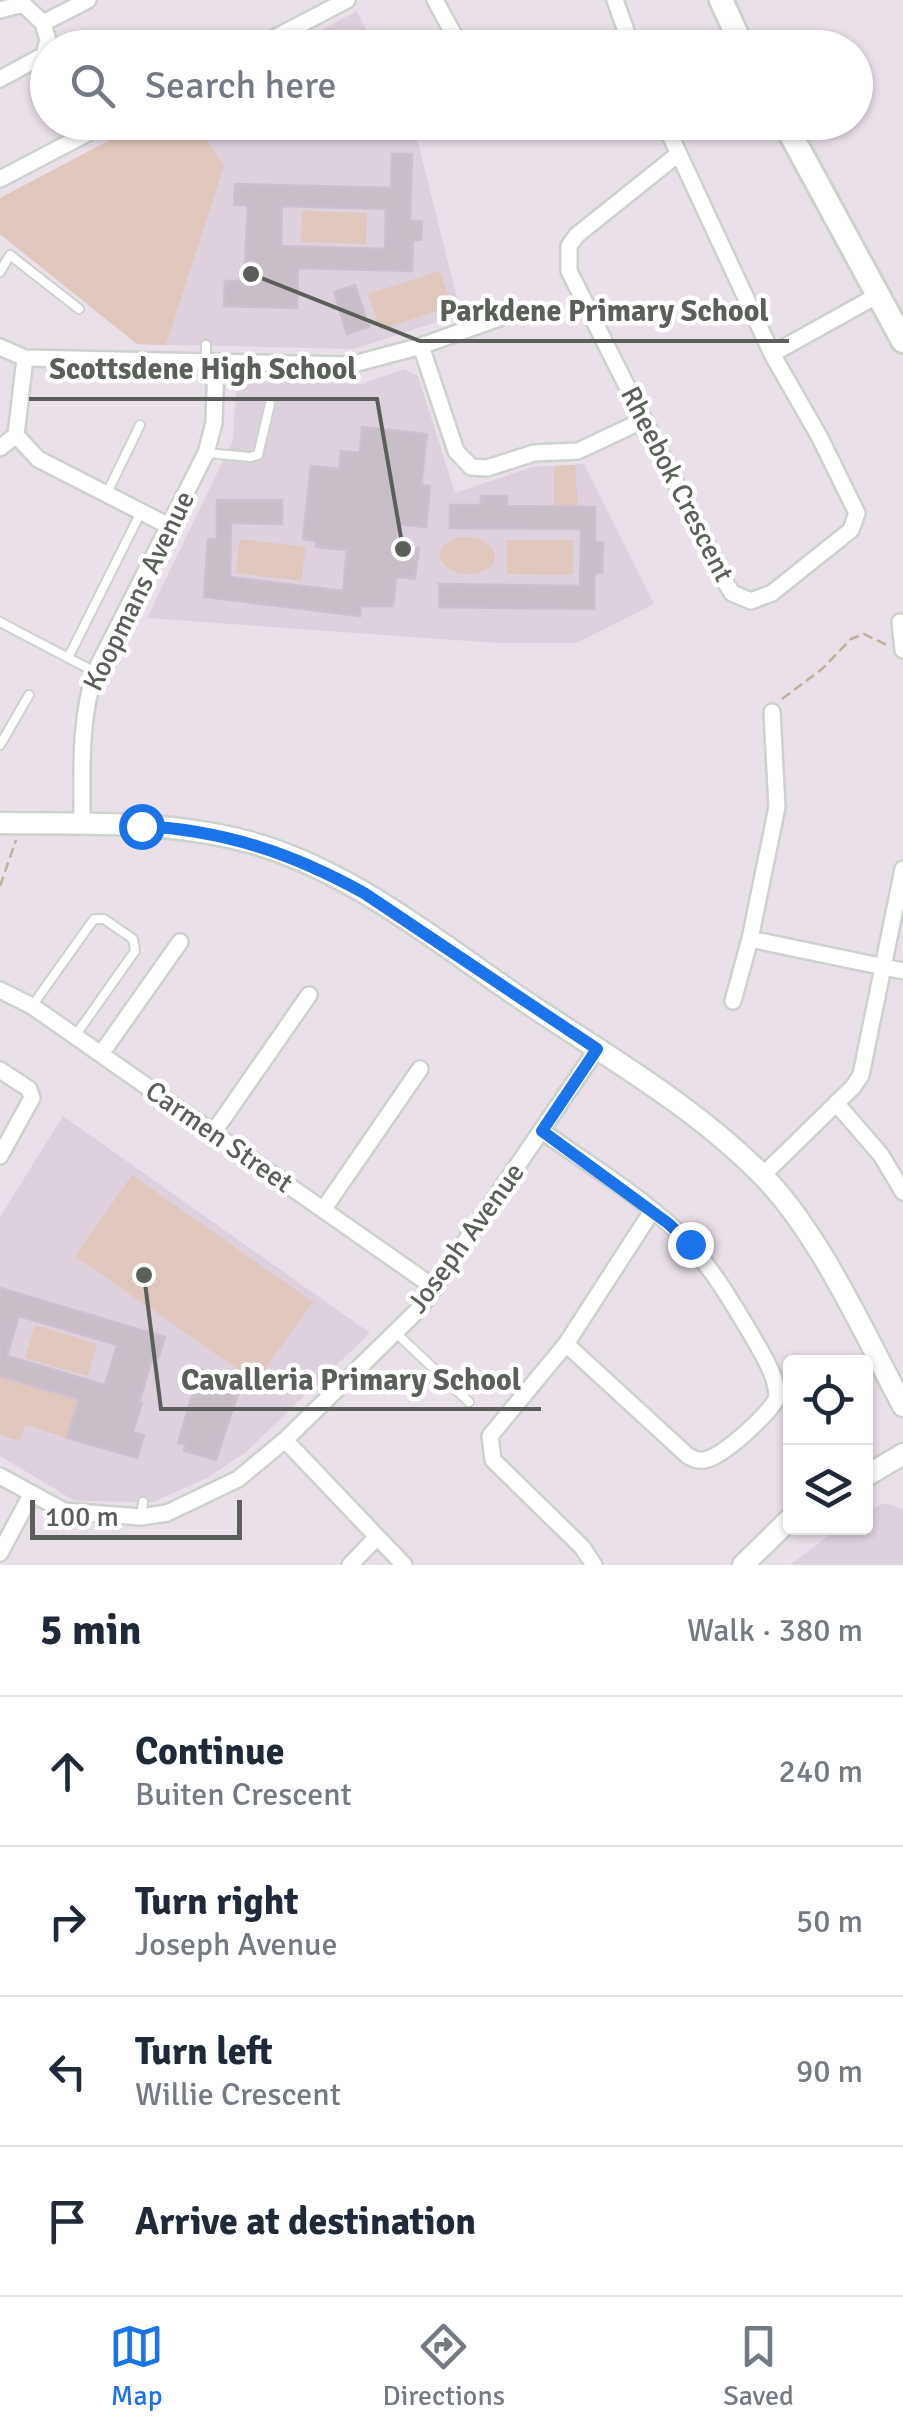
<!DOCTYPE html>
<html lang="en">
<head>
<meta charset="utf-8">
<style>
  :root { --surface:#fff; --page:#f6f6f7; --text:#1f2937; --muted:#747a83; --line:#e0e1e3; --accent:#1a73e8 }
  body { margin:0; font-family:Signika,sans-serif; background:var(--page); color:var(--text) }
  .controls { position:absolute; right:30px; bottom:30px; display:grid; overflow:hidden; border-radius:10px; box-shadow:0 2px 8px #0004 }
  .controls button { width:90px; height:90px; display:grid; place-items:center; padding:0; border:0; border-bottom:2px solid var(--line); background:var(--surface); color:var(--text); font:50px sans-serif }
  .scale { position:absolute; left:30px; bottom:25px; width:212px; box-sizing:border-box; padding-left:10px; border:5px solid #5a6059; border-top:0; font-size:28px; line-height:35px; white-space:nowrap; color:#5a6059; -webkit-text-stroke:8px #fff; paint-order:stroke }
  .stop { position:absolute; width:30px; height:30px; margin:-22px; border:8px solid #1a73e8; border-radius:50%; background:#fff }
  .stop.end { background:#1a73e8; border-color:#fff; box-shadow:0 2px 10px #0008 }
  .list { margin:0; padding:0; list-style:none }
  h2 { display:flex; justify-content:space-between; align-items:center; height:130px; margin:0; padding:0 40px; font-size:42px }
  h2 small { font-size:32px; font-weight:400; color:var(--muted) }
  .list li { display:grid; grid-template-columns:65px 1fr auto; gap:30px; align-items:center; box-sizing:border-box; height:150px; padding:0 40px; border-top:2px solid var(--line) }
  .list b { display:block; font-size:38px; white-space:nowrap }
  .list p { margin:0; font-size:32px; white-space:nowrap; color:var(--muted) }
  .list em { font-size:32px; font-style:normal; color:var(--muted) }
  .icon { flex:none; width:55px; height:55px; fill:none; stroke:currentColor; stroke-width:2; stroke-linecap:round; stroke-linejoin:round }
  .map { position:relative; flex:none; width:903px; height:1565px; overflow:hidden }
  .search { position:absolute; background:var(--surface); box-shadow:0 2px 8px #0004; left:30px; right:30px; top:30px; height:110px; display:flex; align-items:center; gap:25px; box-sizing:border-box; padding:0 35px; border-radius:55px; color:var(--muted); font-size:38px }
  .sheet { height:730px; background:var(--surface) }
  nav { display:flex; justify-content:space-around; align-items:center; box-sizing:border-box; height:140px; border-top:2px solid var(--line); background:var(--surface); font-size:28px; color:var(--muted) }
  nav a { display:grid; justify-items:center; gap:5px }
  nav .on { color:var(--accent) }
  .map>svg:first-child { display:block }
  .education { fill:#ddd1dd }
  .green { fill:#e0c7be }
  .building { fill:#c7bec8; stroke:#cebfce; stroke-width:2.5; fill-rule:evenodd }
  .lines { fill:none; stroke-linecap:round; stroke-linejoin:round }
  .service-casing { stroke:#ccd2cc; stroke-width:12 }
  .minor-casing { stroke:#ccd2cc; stroke-width:20 }
  .tertiary-casing { stroke:#ccd2cc; stroke-width:25 }
  .secondary-casing { stroke:#ccd3cb; stroke-width:28 }
  .path { stroke:#c3b099; stroke-width:2.5; stroke-dasharray:10 5; stroke-linecap:butt }
  .service { stroke:#fff; stroke-width:8 }
  .minor { stroke:#fff; stroke-width:15 }
  .tertiary { stroke:#fff; stroke-width:20 }
  .secondary { stroke:#fff; stroke-width:22 }
  .route { stroke:#1a73e8; stroke-width:12 }
  .labels { text-anchor:middle; dominant-baseline:central; stroke-width:9; stroke-linejoin:round; paint-order:stroke }
  .street-label { font-size:28px; fill:#5a6059; stroke:#fff }
  .leader { fill:none; stroke:#5a6059; stroke-width:4 }
  .callout-dot { fill:#5a6059; stroke:#fff; stroke-width:4 }
  .callout-label { font-size:30px; text-anchor:middle; font-weight:bold; fill:#5a6059; stroke:#fff; stroke-width:9; stroke-linejoin:round; paint-order:stroke }
</style>
</head>
<body>
<div class="map">
<svg width="903" height="1565" viewBox="0 0 903 1565">
  <rect width="100%" height="100%" fill="#eae0ea"/>
  <path class="education" d="M357 11 375 47 287 48Z
    M144 123H413L461 314 354 349 137 344 0 234V198Z
    M404 369 418 376 455 493 532 467 584 464 654 604 577 643H497L147 618 233 440 236 390 248 381 362 384Z
    M63 1116 370 1333 246 1452 207 1478 153 1502 75 1501 0 1456V1217Z
    M883 1503 903 1509V1565H790L839 1528H866V1513Z"/>
  <path class="green" d="M144 122 196 123 224 166 166 345 137 344 0 234V198Z
    M302 211 367 213 366 244 301 242Z
    M440 271 452 306 380 330 368 294Z
    M575 465 578 507 554 506V466Z
    M460 537C475 536 489 539 495 555L493 565C457 592 414 551 460 537Z
    M240 539 306 547 301 581 236 573Z
    M507 540H573V575L507 574Z
    M132 1175 313 1302 256 1382 75 1256Z
    M35 1325 97 1344 88 1376 25 1358Z
    M0 1376 79 1399 67 1438 25 1425 20 1441 0 1435Z"/>
  <path class="building" d="M392 154H412L410 221H422L421 240H413L412 271 298 268 297 308 224 306 225 281H244L248 205H234L235 184 391 188ZM282 206 386 209 385 249 281 246Z
    M355 285 369 327 347 334 334 292Z
    M362 427 427 434 421 485 430 486 426 527 398 524 396 546 419 548 415 579 396 577 393 606H361L360 616 204 597 208 539H217V500H282V524L231 523 230 577 343 591 347 550 316 547V541L303 539 311 466 339 469 341 451 360 453Z
    M481 496H507V506L595 507V539L596 542H603L602 573H596L594 577V609L439 607V584L580 586 581 529 450 528V505H481Z
    M0 1288 165 1337 159 1357 153 1356 139 1403H142L133 1432 144 1435 137 1458 67 1438 79 1399 0 1376ZM19 1316 117 1345 105 1385 7 1356Z
    M200 1369 242 1381 216 1460 184 1451 186 1445 178 1443Z"/>
  <g class="lines">
    <defs>
      <path id="service" d="M0 272 10 255 79 309
        M206 362V345
        M206 453 250 457 258 455 270 404
        M107 493 140 425
        M0 622 95 672
        M68 658 141 512
        M0 745 29 695
        M32 1006 94 919H104L133 939 135 951 75 1036
        M395 1332 469 1402
        M141 1517 143 1502"/>
      <path id="minor" d="M435 0 454 35
        M615 0 632 48
        M0 10 23 4 43 23 88 0
        M255 48 347 0
        M0 79 44 55 48 40 43 23
        M664 122 772 354 819 436 857 513 851 530 772 593 751 601 732 593 727 585 569 271V246L577 235 677 155
        M0 179 109 122
        M421 346 456 451 471 467 487 468 534 453 578 451 644 420
        M0 347 25 358 350 365 421 346 502 317
        M772 354 878 295
        M25 358 16 435 38 459 171 527
        M0 448 16 435
        M900 622 903 650
        M82 824C82 772 79 722 95 672L206 453 214 423 216 362
        M750 939 903 971
        M0 990 32 1006 435 1288
        M733 1001 750 939 777 807 772 712
        M101 1054 180 942
        M0 1070 29 1089 32 1098 0 1156
        M836 1103 881 1155 903 1192
        M542 1131C584 1161 629 1189 668 1223 702 1252 728 1295 751 1334 762 1354 777 1375 777 1398 768 1415 723 1457 704 1460 696 1461 695 1459 688 1456L566 1344
        M213 1133 309 995
        M763 1175 853 1087 861 1075 903 869
        M323 1210 420 1069
        M285 1440 404 1565
        M0 1476 64 1511 141 1517 167 1513 238 1479 285 1440 420 1308 597 1049
        M0 1553 31 1495
        M350 1565 377 1537
        M594 1565 582 1547 493 1460 490 1436 566 1344 652 1211"/>
      <path id="tertiary" d="M0 823C83 824 168 820 249 842 352 870 441 945 529 1004 608 1057 694 1106 761 1174 818 1230 865 1335 903 1406
        M866 1476 903 1454
        M743 1565 790 1519"/>
      <path id="secondary" d="M721 0 743 48
        M784 122 903 341"/>
    </defs>
    <use href="#service" class="service-casing"/>
    <use href="#minor" class="minor-casing"/>
    <use href="#tertiary" class="tertiary-casing"/>
    <use href="#secondary" class="secondary-casing"/>
    <path class="path" d="M782 699 822 669 851 639 864 634 887 645
      M0 886 16 840"/>
    <use href="#service" class="service"/>
    <use href="#minor" class="minor"/>
    <use href="#tertiary" class="tertiary"/>
    <use href="#secondary" class="secondary"/>
  </g>
  <g class="lines">
    <path class="route" d="M141 826C223 830 292 853 364 893L597 1049 542 1131 669 1224 690 1244"/>
  </g>
  <g class="labels">
    <g class="street-label">
      <text transform="translate(677 484) rotate(63)">Rheebok Crescent</text>
      <text transform="translate(139 591) rotate(-64)">Koopmans Avenue</text>
      <text transform="translate(219 1137) rotate(35)">Carmen Street</text>
      <text transform="translate(466 1238) rotate(-54)">Joseph Avenue</text>
    </g>
  </g>
  <path class="leader" d="M251 274L420 341H789M403 549L377 399H29M144 1275L161 1409H541"/>
  <g class="callout-dot">
    <circle cx="251" cy="274" r="10"/>
    <circle cx="403" cy="549" r="10"/>
    <circle cx="144" cy="1275" r="10"/>
  </g>
  <g class="callout-label">
    <text x="604" y="321">Parkdene Primary School</text>
    <text x="203" y="379">Scottsdene High School</text>
    <text x="351" y="1390">Cavalleria Primary School</text>
  </g>
</svg>
<div class="controls">
<button><svg class="icon" aria-label="locate" viewBox="0 0 24 24"><circle cx="12" cy="12" r="6"/><path d="M12 2v4M12 18v4M2 12h4M18 12h4"/></svg></button>
<button><svg class="icon" aria-label="layers" viewBox="0 0 24 24"><path d="M12 4l9 5-9 5-9-5zM3 14l9 5 9-5"/></svg></button>
</div>
<div class="scale">100 m</div>
<div class="stop" style="left:141px;top:826px"></div>
<div class="stop end" style="left:690px;top:1244px"></div>
<div class="search"><svg class="icon" aria-label="search" viewBox="0 0 24 24"><circle cx="10" cy="10" r="6"/><path d="M15 15l6 6"/></svg>Search here</div>
</div>
<section class="sheet">
<h2>5 min<small>Walk · 380 m</small></h2>
<ul class="list">
<li><svg class="icon" aria-label="ahead" viewBox="0 0 24 24"><path d="M12 20V5M6 11l6-6 6 6"/></svg><div><b>Continue</b><p>Buiten Crescent</p></div><em>240 m</em></li>
<li><svg class="icon" aria-label="right" viewBox="0 0 24 24"><path d="M7 20v-9h11M14 6l5 5-5 5"/></svg><div><b>Turn right</b><p>Joseph Avenue</p></div><em>50 m</em></li>
<li><svg class="icon" aria-label="left" viewBox="0 0 24 24"><path d="M17 20v-9H6M10 6l-5 5 5 5"/></svg><div><b>Turn left</b><p>Willie Crescent</p></div><em>90 m</em></li>
<li><svg class="icon" aria-label="arrive" viewBox="0 0 24 24"><path d="M6 21V4h12l-3 4 3 4H6"/></svg><div><b>Arrive at destination</b></div></li>
</ul>
</section>
<nav>
<a class="on"><svg class="icon" aria-label="map" viewBox="0 0 24 24"><path d="M3 6l6-2 6 2 6-2v14l-6 2-6-2-6 2zM9 4v14M15 6v14"/></svg>Map</a>
<a><svg class="icon" aria-label="directions" viewBox="0 0 24 24"><path d="M12 3l9 9-9 9-9-9zM9 14v-3h6M13 9l2 2-2 2"/></svg>Directions</a>
<a><svg class="icon" aria-label="saved" viewBox="0 0 24 24"><path d="M7 4h10v16l-5-4-5 4z"/></svg>Saved</a>
</nav>
</body>
</html>
